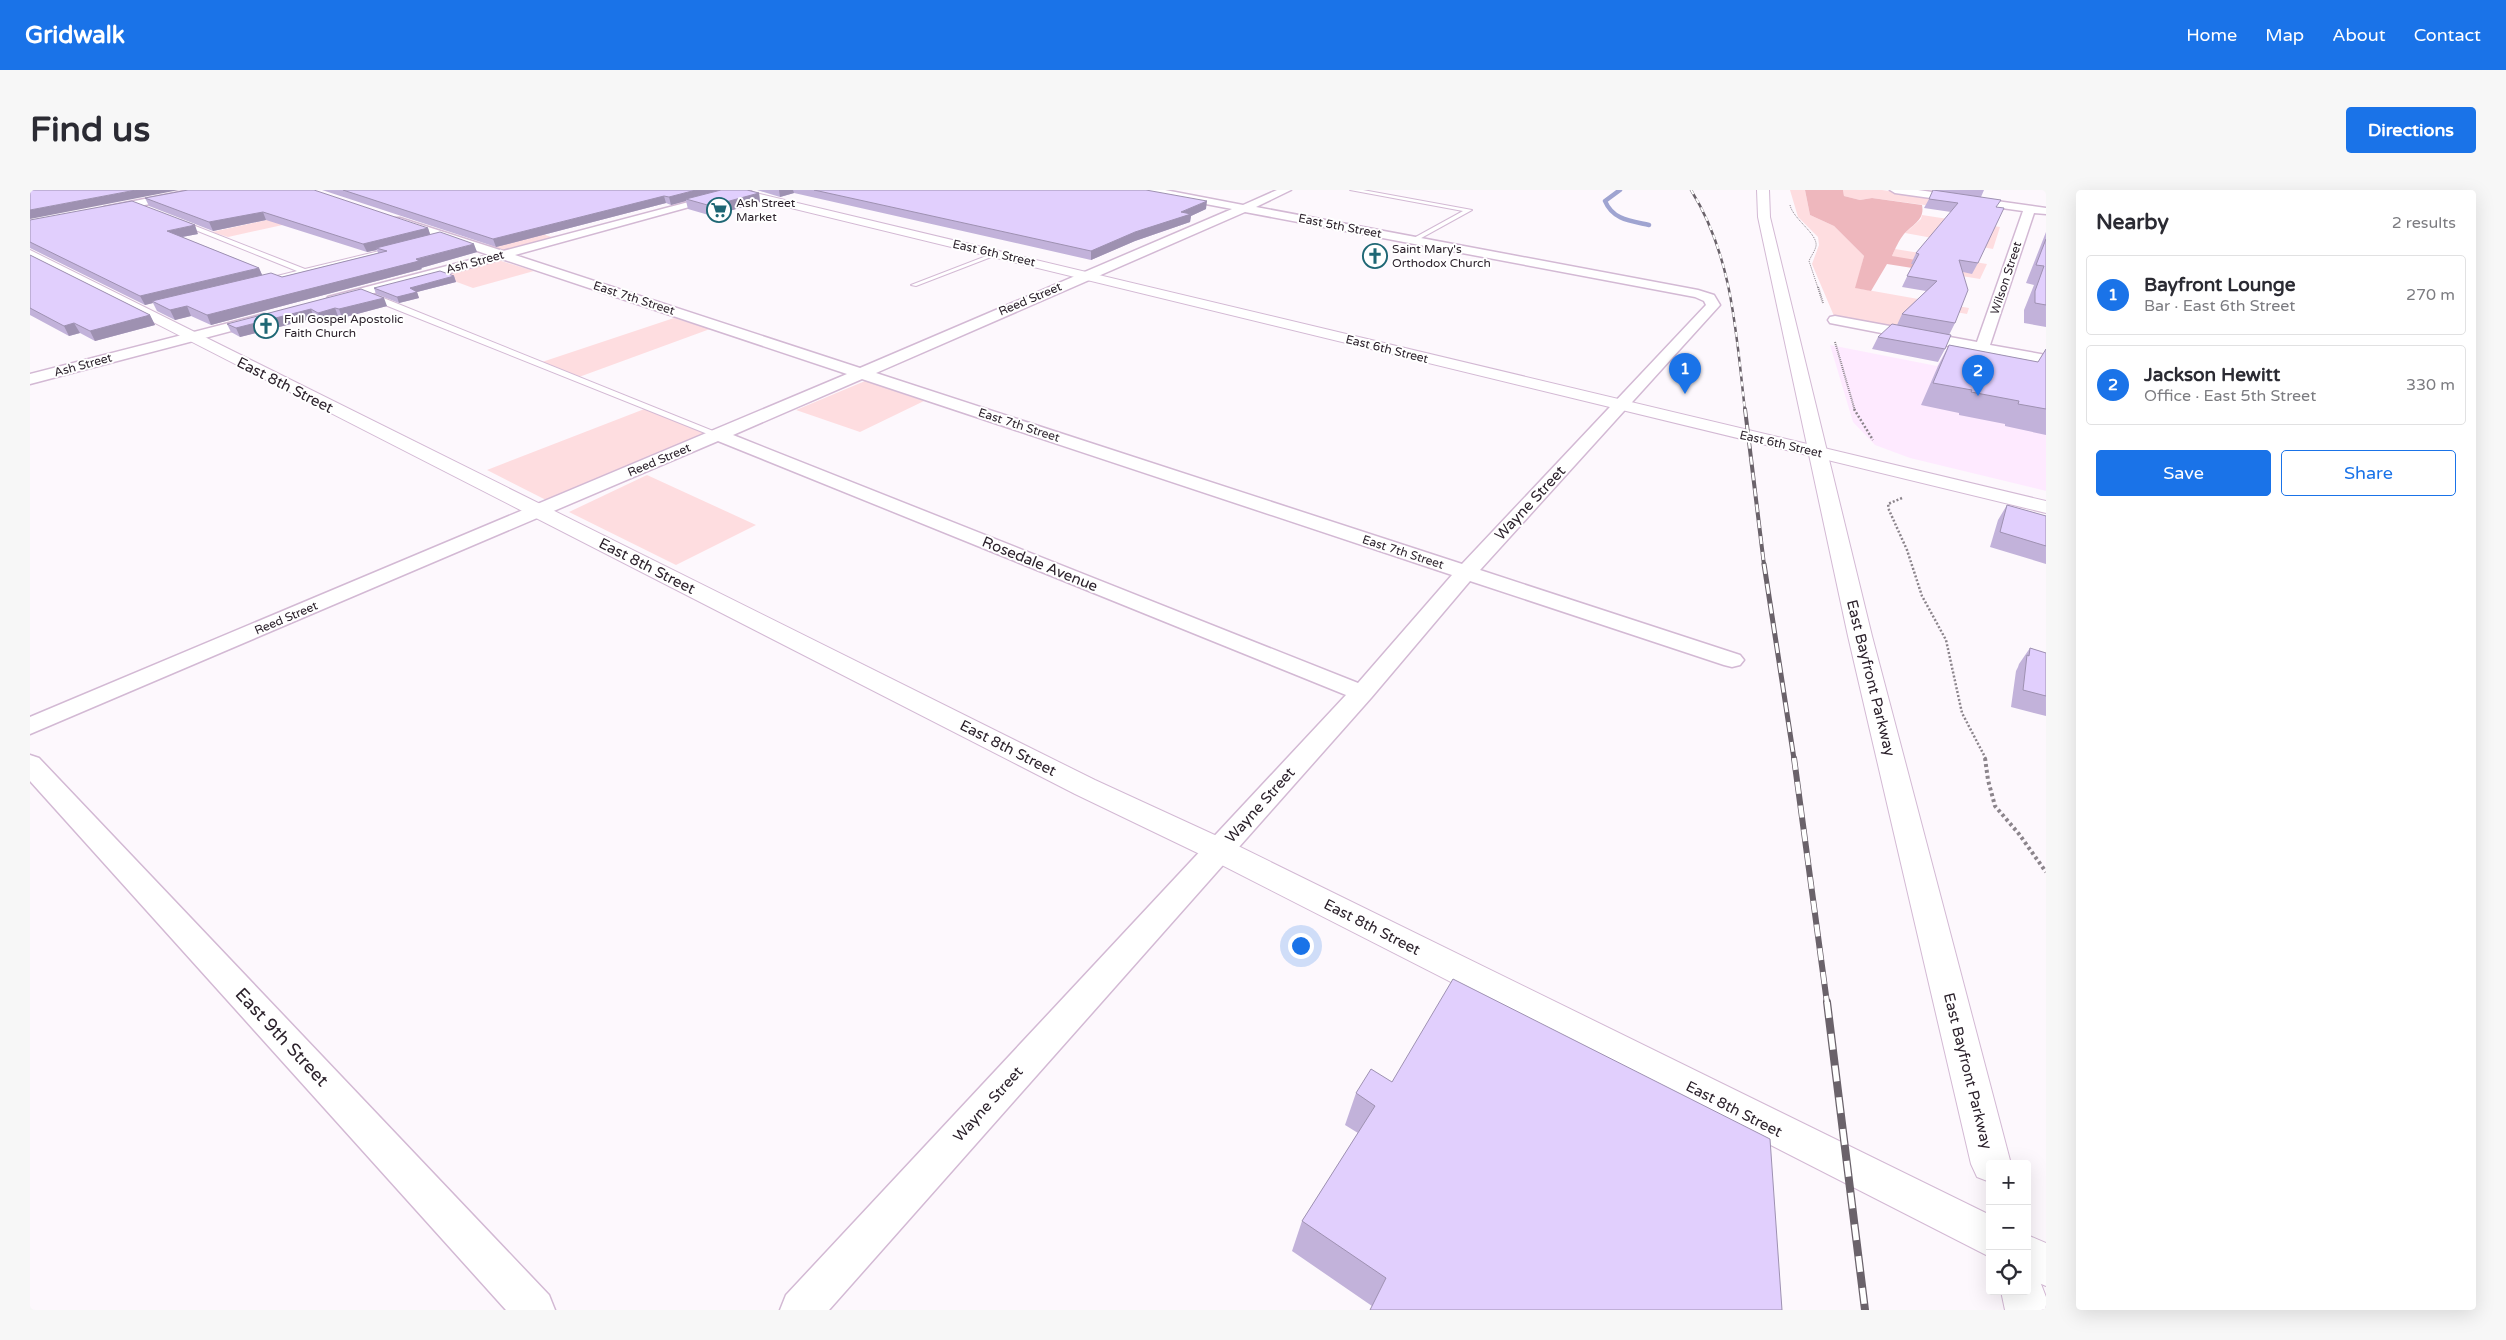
<!DOCTYPE html>
<html lang="en">
<head>
<meta charset="utf-8">
<style>
  :root { --surface:#fff; --page:#f7f7f7; --text:#2b2b33; --muted:#7c7c81; --line:#e1e1e2; --accent:#1a73e8 }
  body { margin:0; font-family:"Varela Round",sans-serif; background:var(--page); color:var(--text) }
  .controls { position:absolute; right:15px; bottom:15px; display:grid; overflow:hidden; border-radius:5px; box-shadow:0 5px 20px #0002 }
  .controls button { width:45px; height:45px; display:grid; place-items:center; padding:0; border:0; border-bottom:1px solid var(--line); background:var(--surface); color:var(--text); font:25px sans-serif }
  .you { position:absolute; left:1270px; top:755px; width:18px; height:18px; margin:-12px; border:4px solid #fff; border-radius:50%; background:#1a73e8; box-shadow:0 0 0 8px #1a73e833 }
  .badge { display:grid; place-items:center; width:32px; height:32px; border-radius:50%; background:var(--accent); color:#fff; font-size:16px; font-weight:700 }
  .pin { position:absolute; translate:-50% -41px; filter:drop-shadow(0 1px 2px #0008) }
  .pin::after { content:''; position:absolute; top:26px; width:18px; height:15px; background:inherit; clip-path:polygon(0 0,100% 0,50% 100%) }
  .list { margin:0; padding:0; list-style:none }
  h2 { display:flex; justify-content:space-between; align-items:center; height:65px; margin:0; padding:0 20px; font-size:21px }
  h2 small { font-size:16px; font-weight:400; color:var(--muted) }
  .list li { display:grid; grid-template-columns:32px 1fr auto; gap:15px; align-items:center; box-sizing:border-box; height:80px; margin:0 10px 10px; padding:0 10px; border:1px solid var(--line); border-radius:5px }
  .list b { display:block; font-size:19px; white-space:nowrap }
  .list p { margin:0; font-size:16px; white-space:nowrap; color:var(--muted) }
  .list em { font-size:16px; font-style:normal; color:var(--muted) }
  .actions { display:flex; gap:10px; padding:15px 20px }
  .actions a { flex:1; padding:11px 0; border:1px solid var(--accent); border-radius:5px; text-align:center; font-size:18px; color:var(--accent) }
  .actions .main { background:var(--accent); color:#fff }
  .icon { flex:none; width:28px; height:28px; fill:none; stroke:currentColor; stroke-width:2; stroke-linecap:round; stroke-linejoin:round }
  .map { position:relative; flex:none; width:2016px; height:1120px; overflow:hidden; border-radius:5px }
  header { display:flex; align-items:center; gap:30px; box-sizing:border-box; height:70px; padding:0 25px; background:var(--accent); color:#fff }
  header strong { font-size:24px }
  nav { display:flex; gap:28px; margin-inline-start:auto; font-size:18px }
  .intro { display:flex; align-items:center; justify-content:space-between; box-sizing:border-box; height:120px; padding:0 30px }
  h1 { margin:0; font-size:35px }
  .button { padding:12px 22px; border-radius:5px; background:var(--accent); color:#fff; font-size:18px; font-weight:700 }
  main { display:flex; gap:30px; padding:0 30px }
  aside { flex:1; background:var(--surface); border-radius:5px; box-shadow:0 5px 20px #0002 }
  .map>svg:first-child { display:block }
  .built { fill:#feeaff }
  .green { fill:#fedde0 }
  .forest { fill:#eeb7bd }
  .lines { fill:none; stroke-linecap:round; stroke-linejoin:round }
  .stream { stroke:#9fa4d1; stroke-width:4.5 }
  .lane-casing { stroke:#d3b9d4; stroke-width:2 }
  .street-casing { stroke:#d3b9d4; stroke-width:3 }
  .secondary-casing { stroke:#d3b9d4; stroke-width:2 }
  .highway-casing { stroke:#d3b9d4; stroke-width:2 }
  .path-far3 { stroke:#8b848b; stroke-width:1; stroke-dasharray:1 1; stroke-linecap:butt }
  .path-far2 { stroke:#8b848b; stroke-width:2; stroke-dasharray:1 1; stroke-linecap:butt }
  .path-far1 { stroke:#8b848b; stroke-width:2.5; stroke-dasharray:2 2; stroke-linecap:butt }
  .path { stroke:#8b848b; stroke-width:4; stroke-dasharray:3 3; stroke-linecap:butt }
  .lane { fill:#fff; fill-rule:evenodd }
  .street { fill:#fff; fill-rule:evenodd }
  .secondary { fill:#fff; fill-rule:evenodd }
  .highway { fill:#fff; fill-rule:evenodd }
  .rail-far4-casing { stroke:#6a626a; stroke-width:2.5 }
  .rail-far3-casing { stroke:#6a626a; stroke-width:4 }
  .rail-far2-casing { stroke:#6a626a; stroke-width:5 }
  .rail-far1-casing { stroke:#6a626a; stroke-width:6 }
  .rail-casing { stroke:#6a626a; stroke-width:8 }
  .rail-far4 { stroke:#fff; stroke-width:2; stroke-dasharray:5; stroke-linecap:butt }
  .rail-far3 { stroke:#fff; stroke-width:2.5; stroke-dasharray:8; stroke-linecap:butt }
  .rail-far2 { stroke:#fff; stroke-width:3; stroke-dasharray:10; stroke-linecap:butt }
  .rail-far1 { stroke:#fff; stroke-width:4.5; stroke-dasharray:12; stroke-linecap:butt }
  .rail { stroke:#fff; stroke-width:5.5; stroke-dasharray:16; stroke-linecap:butt }
  .wall { fill:#c2b2da }
  .shaded-wall { fill:#9e91b1 }
  .building { fill:#e1cffd; stroke:#9e91b1 }
  .labels { text-anchor:middle; dominant-baseline:central; stroke-width:4; stroke-linejoin:round; paint-order:stroke }
  .far-poi-label { font-size:12px; fill:#2c222c; stroke:#fff; text-anchor:start }
  .far-street-label { font-size:12px; fill:#2c222c; stroke:#fff }
  .street-label { font-size:15px; fill:#2c222c; stroke:#fff }
  .near-street-label { font-size:18px; fill:#2c222c; stroke:#fff }
</style>
</head>
<body>
<header>
<strong>Gridwalk</strong>
<nav><a>Home</a><a>Map</a><a>About</a><a>Contact</a></nav>
</header>
<div class="intro"><h1>Find us</h1><a class="button">Directions</a></div>
<main>
<div class="map">
<svg width="2016" height="1120" viewBox="0 0 2016 1120">
  <rect width="100%" height="100%" fill="#fdf8fd"/>
  <path class="built" d="M1800 155 1907 176 1919 155 2016 173V301L1880 268 1845 255 1823 232Z"/>
  <path class="green" d="M1760 0H1775L1780 25 1804 36 1834 66 1826 98 1939 118 1937 124 1892 116 1878 140 1804 126 1782 74 1789 55 1788 47 1768 27Z
    M1813 0H1852L1910 8 1902 16 1842 8 1830 10 1814 6Z
    M305 15 321 20 198 47 182 42Z
    M1892 25 1970 37 1963 59 1875 43 1891 29Z
    M506 42 525 48 476 61 457 55Z
    M1865 59 1957 74 1950 89 1895 80 1862 66Z
    M468 70 504 81 443 98 408 85Z
    M644 128 680 139 549 187 512 172Z
    M835 191 894 211 830 242 766 220Z
    M617 218 676 243 516 310 457 280Z
    M617 285 726 335 646 375 539 322Z"/>
  <path class="forest" d="M1775 0H1813L1814 6 1830 10 1842 8 1892 15C1895 30 1883 34 1874 44 1869 50 1865 59 1862 66L1898 72 1895 80 1857 74 1841 101 1825 98 1834 66 1804 36 1780 25Z"/>
  <g class="lines">
    <path class="stream" d="M1590 0 1575 11C1583 30 1601 31 1619 35"/>
    <defs>
      <path id="lane" d="M1320 0H1333L1442 20 1384 52 1382 49 1433 21Z
        M150 30 275 79 366 57 369 59 233 93 231 90 267 81 148 33Z
        M964 63 969 64 886 96 881 95Z
        M335 103H341L693 245 685 247 335 107Z"/>
      <path id="street" d="M160 0H181L176 3 74 23 68 20 74 17Z
        M704 0H721L485 65 830 178 1202 19 1118 3 1113 0H1135L1213 15 1247 0H1261L1226 17 1668 100 1684 105 1690 115 1450 380 1710 465 1714 470 1710 475 1702 477 1694 475 1440 391 1341 508 799 1120H750L756 1105 1316 505 688 251 0 544V527L817 184 472 69 303 114 296 110 298 107 459 65 362 32V28H370L473 61ZM1215 22 1665 107 1674 111 1676 115 1432 374 846 183ZM832 189 1422 385 1328 493 703 245Z
        M1860 0H1888L2016 18V24L2004 23 1960 155 2016 165V175L1800 133 1798 130 1800 127 1805 126 1947 152 1993 21 1865 3Z
        M234 124 239 125 241 128 239 131 0 194V184Z
        M0 565 9 568 519 1105 525 1120H476L0 591Z"/>
      <path id="secondary" d="M693 0H713L2016 311V323L699 3Z
        M0 60 1065 590 1200 652 1960 1025V1067L1178 668 1045 604 0 69Z
        M1997 1045 2016 1053V1096L1997 1088Z"/>
      <path id="highway" d="M1727 0H1739L1740 27 1842 446 1981 974H1960V992L1947 987 1941 974 1818 446 1728 27Z
        M1997 1081 2008 1086 2016 1107V1120H1975L1971 1101H1997Z"/>
    </defs>
    <use href="#lane" class="lane-casing"/>
    <use href="#street" class="street-casing"/>
    <use href="#secondary" class="secondary-casing"/>
    <use href="#highway" class="highway-casing"/>
    <path class="path-far3" d="M1760 15C1763 29 1788 44 1786 56 1785 61 1781 66 1779 71L1788 98"/>
    <path class="path-far2" d="M1788 97 1793 113
      M1805 152 1825 221"/>
    <path class="path-far1" d="M1824 219 1843 250
      M1872 308 1858 314 1859 320 1877 360 1892 406 1916 450 1932 523 1956 569"/>
    <path class="path" d="M1955 568 1958 590 1965 616 1989 644 2016 682"/>
    <use href="#lane" class="lane"/>
    <use href="#street" class="street"/>
    <use href="#secondary" class="secondary"/>
    <use href="#highway" class="highway"/>
    <defs>
      <path id="rail-far4" d="M1661 0C1703 67 1706 144 1715 221"/>
      <path id="rail-far3" d="M1715 219 1734 375"/>
      <path id="rail-far2" d="M1734 374 1764 569"/>
      <path id="rail-far1" d="M1764 568 1797 813"/>
      <path id="rail" d="M1797 812 1835 1120"/>
    </defs>
    <use href="#rail-far4" class="rail-far4-casing"/>
    <use href="#rail-far3" class="rail-far3-casing"/>
    <use href="#rail-far2" class="rail-far2-casing"/>
    <use href="#rail-far1" class="rail-far1-casing"/>
    <use href="#rail" class="rail-casing"/>
    <use href="#rail-far4" class="rail-far4"/>
    <use href="#rail-far3" class="rail-far3"/>
    <use href="#rail-far2" class="rail-far2"/>
    <use href="#rail-far1" class="rail-far1"/>
    <use href="#rail" class="rail"/>
  </g>
  <path class="wall" d="M292 0H717L729 3 730 12 682 26 658 19 656 11 641 15 636 13 466 57Z
    M727 0H1116L1176 19 1161 26 1160 32 1105 51 1061 70 764 3 750 7Z
    M1904 0H1954L1951 7 1967 17 1948 73 1942 84 1933 82 1925 133 1919 145 1915 159 1908 172 1842 159 1848 147 1867 135 1872 124 1896 101 1872 97 1883 74H1881L1886 63 1921 22 1894 18Z
    M115 8 398 38 400 44 447 62 391 78 392 79 181 135 161 126 145 130 127 121 123 113 115 115 0 58V30L168 44 152 47 229 78 232 85 252 87 348 63 347 60 337 62 236 30 183 41 119 16Z
    M2016 42V137L1994 133V120L2004 95 1996 93Z
    M0 65 120 125 125 135 65 151 50 143 39 146 0 125Z
    M424 86 426 92 387 102 389 108 369 113 346 104 344 98Z
    M331 99 357 116 312 128 308 126 291 131 284 128 210 147 201 142 197 134Z
    M1919 155 2008 172 2016 159V245L1975 236V234L1929 225V223L1891 215 1908 176Z
    M1977 315 2016 326V374L1960 357 1968 330Z
    M2000 458 2016 463V526L1981 517 1986 481 1988 477 1989 474Z
    M1326 903 1752 1120 1342 1116 1262 1061 1272 1031 1328 943 1315 935Z"/>
  <path class="shaded-wall" d="M106 0H149L0 29V20Z
    M666 0H692L656 9V11L641 15 639 7Z
    M749 0H763L764 3 750 7Z
    M729 3 730 12 682 26 681 16Z
    M634 6 636 13 466 57 463 49Z
    M1177 11 1176 19 1161 26 1160 32 1105 51 1061 70V61Z
    M233 22 236 30 183 41 179 32Z
    M165 35 168 44 141 49 137 41Z
    M398 38 401 47 346 58 347 60 337 62 333 54Z
    M444 54 447 62 391 78 392 79 181 135 177 125Z
    M229 78 233 87 122 111 123 113 115 115 110 106Z
    M424 86 426 92 387 102 389 108 369 113 367 107 380 98Z
    M354 108 357 116 312 128 309 119Z
    M157 116 161 126 145 130 140 120Z
    M305 118 308 126 291 131 288 123Z
    M281 119 284 128 210 147 206 138Z
    M120 125 125 135 65 151 60 141Z
    M44 133 50 143 39 146 34 136Z"/>
  <path class="building" d="M0 0H106L0 20Z
    M158 0H284L398 38 333 54 233 22 179 32 115 8Z
    M313 0H666L639 7 634 6 463 49Z
    M691 0H717L729 3 681 16 656 9Z
    M784 0H1116L1177 11 1151 22 1161 24 1105 42 1061 61Z
    M1903 0 1971 10 1966 17 1974 18 1948 73 1929 70 1938 100 1925 133 1872 124 1907 91 1877 86 1889 64 1886 63 1928 13 1899 9Z
    M102 11 165 35 137 41 229 78 110 106 0 52V30Z
    M410 42 444 54 386 69 389 71 177 125 157 116 140 120 122 111 241 83 252 87 357 61 346 58Z
    M2016 49V115L2005 113V101L2014 76 2006 75Z
    M0 65 120 125 60 141 44 133 34 136 0 118Z
    M410 81 424 86 380 98 387 102 367 107 344 98Z
    M331 99 354 108 309 119 305 118 288 123 281 119 206 138 197 134Z
    M1862 134 1921 145 1915 159 1848 147Z
    M1919 155 2008 172 2016 159V219L1988 214 1989 211 1941 202 1942 200 1903 193Z
    M1977 315 2016 326V356L1970 342Z
    M2000 458 2016 463V506L1993 500 1997 465 1999 466Z
    M1423 789 1740 949 1752 1120H1340L1356 1088 1272 1031 1345 916 1326 903 1341 879 1362 892Z"/>
  <defs>
    <symbol id="supermarket-ring" viewBox="-11 -11 22 22"><circle r="9.5" fill="#fff" stroke="#1e6774" stroke-width="1.5"/><path d="M-6-5.5h2.5l.6 2H6L4.5 2H-2.5L-4.4-4H-6ZM-1.5 3.2a1.3 1.3 0 1 0 .1 0ZM3 3.2a1.3 1.3 0 1 0 .1 0Z" fill="#1e6774"/></symbol>
    <symbol id="church-ring" viewBox="-11 -11 22 22"><circle r="9.5" fill="#fff" stroke="#1e6774" stroke-width="1.5"/><path d="M-1.2-6h2.4v3.5h3.3v2.4h-3.3V6h-2.4V-.1h-3.3v-2.4h3.3Z" fill="#1e6774"/></symbol>
  </defs>
  <g fill-rule="evenodd">
    <use href="#supermarket-ring" x="675" y="6" width="28" height="28"/>
    <use href="#church-ring" x="1331" y="52" width="28" height="28"/>
    <use href="#church-ring" x="222" y="122" width="28" height="28"/>
  </g>
  <g class="labels">
    <g class="far-poi-label">
      <text x="706" y="13">Ash Street<tspan x="706" dy="14">Market</tspan></text>
      <text x="1362" y="59">Saint Mary's<tspan x="1362" dy="14">Orthodox Church</tspan></text>
      <text x="254" y="129">Full Gospel Apostolic<tspan x="254" dy="14">Faith Church</tspan></text>
    </g>
    <g class="far-street-label">
      <text transform="translate(1310 36) rotate(11)">East 5th Street</text>
      <text transform="translate(964 63) rotate(13)">East 6th Street</text>
      <text transform="translate(445 72) rotate(-15)">Ash Street</text>
      <text transform="translate(1976 88) rotate(-72)">Wilson Street</text>
      <text transform="translate(604 108) rotate(18)">East 7th Street</text>
      <text transform="translate(1000 109) rotate(-23)">Reed Street</text>
      <text transform="translate(1357 159) rotate(14)">East 6th Street</text>
      <text transform="translate(53 175) rotate(-15)">Ash Street</text>
      <text transform="translate(989 235) rotate(18)">East 7th Street</text>
      <text transform="translate(1751 254) rotate(13)">East 6th Street</text>
      <text transform="translate(629 270) rotate(-23)">Reed Street</text>
      <text transform="translate(1373 362) rotate(18)">East 7th Street</text>
      <text transform="translate(256 428) rotate(-23)">Reed Street</text>
    </g>
    <g class="street-label">
      <text transform="translate(255 195) rotate(27)">East 8th Street</text>
      <text transform="translate(1500 313) rotate(-47)">Wayne Street</text>
      <text transform="translate(1010 374) rotate(22)">Rosedale Avenue</text>
      <text transform="translate(617 376) rotate(27)">East 8th Street</text>
      <text transform="translate(1841 488) rotate(76)">East Bayfront Parkway</text>
      <text transform="translate(978 558) rotate(27)">East 8th Street</text>
      <text transform="translate(1230 615) rotate(-48)">Wayne Street</text>
      <text transform="translate(1342 737) rotate(27)">East 8th Street</text>
      <text transform="translate(1938 881) rotate(76)">East Bayfront Parkway</text>
      <text transform="translate(958 914) rotate(-48)">Wayne Street</text>
      <text transform="translate(1704 919) rotate(27)">East 8th Street</text>
    </g>
    <g class="near-street-label">
      <text transform="translate(252 847) rotate(47)">East 9th Street</text>
    </g>
  </g>
</svg>
<div class="controls">
<button>+</button>
<button>−</button>
<button><svg class="icon" aria-label="locate" viewBox="0 0 24 24"><circle cx="12" cy="12" r="6"/><path d="M12 2v4M12 18v4M2 12h4M18 12h4"/></svg></button>
</div>
<div class="you"></div>
<div class="pin badge" style="left:1655px;top:204px">1</div>
<div class="pin badge" style="left:1948px;top:206px">2</div>
</div>
<aside>
<h2>Nearby<small>2 results</small></h2>
<ul class="list">
<li><span class="badge">1</span><div><b>Bayfront Lounge</b><p>Bar · East 6th Street</p></div><em>270 m</em></li>
<li><span class="badge">2</span><div><b>Jackson Hewitt</b><p>Office · East 5th Street</p></div><em>330 m</em></li>
</ul>
<div class="actions"><a class="main">Save</a><a>Share</a></div>
</aside>
</main>
</body>
</html>
